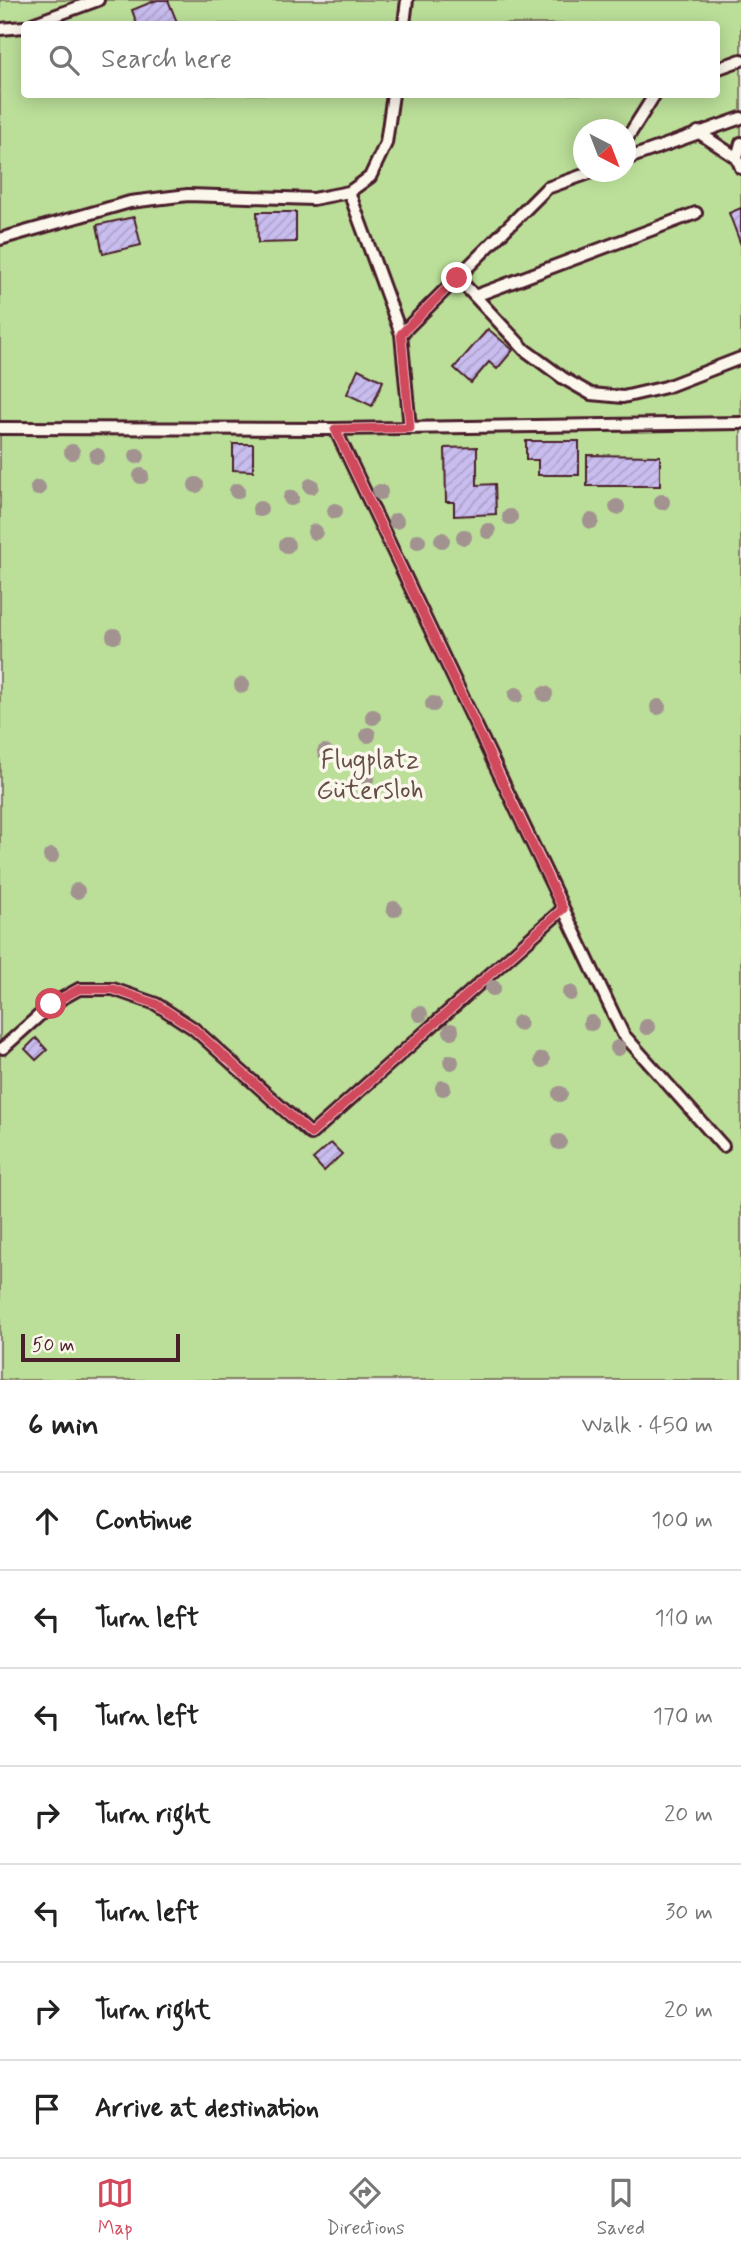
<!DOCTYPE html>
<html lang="en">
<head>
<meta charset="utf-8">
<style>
  :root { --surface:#fff; --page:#f2f2f2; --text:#222; --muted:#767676; --line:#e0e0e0; --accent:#d1495b }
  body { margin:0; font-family:Mynerve,sans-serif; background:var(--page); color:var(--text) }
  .compass { position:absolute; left:573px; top:119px; width:63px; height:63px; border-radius:50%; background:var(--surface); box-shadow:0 4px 18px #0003; rotate:138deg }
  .scale { position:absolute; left:21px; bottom:18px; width:159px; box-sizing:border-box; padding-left:7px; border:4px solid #4a1f2b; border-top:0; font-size:19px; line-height:24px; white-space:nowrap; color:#4a1f2b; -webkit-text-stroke:5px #fbf7ec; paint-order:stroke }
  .stop { position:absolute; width:21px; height:21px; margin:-16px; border:5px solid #d1495b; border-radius:50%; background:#fff }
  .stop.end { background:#d1495b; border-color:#fff; box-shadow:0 2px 7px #0008 }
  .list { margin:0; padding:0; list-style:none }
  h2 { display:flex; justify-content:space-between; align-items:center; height:91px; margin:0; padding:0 28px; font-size:30px }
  h2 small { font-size:23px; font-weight:400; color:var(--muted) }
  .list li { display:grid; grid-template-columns:46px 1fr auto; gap:21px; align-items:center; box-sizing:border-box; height:98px; padding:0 28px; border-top:2px solid var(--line) }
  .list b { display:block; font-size:26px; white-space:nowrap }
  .list em { font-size:23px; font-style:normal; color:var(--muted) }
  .icon { flex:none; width:38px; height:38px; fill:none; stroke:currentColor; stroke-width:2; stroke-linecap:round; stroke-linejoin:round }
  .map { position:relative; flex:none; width:741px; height:1380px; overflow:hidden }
  .search { position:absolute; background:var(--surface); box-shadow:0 4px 18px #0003; left:21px; right:21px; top:21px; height:77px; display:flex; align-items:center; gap:18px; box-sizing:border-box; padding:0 24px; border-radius:7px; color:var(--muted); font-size:26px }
  .sheet { height:777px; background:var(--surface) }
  nav { display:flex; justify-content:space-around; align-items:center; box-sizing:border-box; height:98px; border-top:2px solid var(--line); background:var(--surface); font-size:19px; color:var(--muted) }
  nav a { display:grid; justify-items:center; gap:4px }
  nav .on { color:var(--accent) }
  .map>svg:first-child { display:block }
  .green { fill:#bbdf99; stroke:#827f62; stroke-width:2; fill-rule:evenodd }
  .building { fill:url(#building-hatch); stroke:#4a1f2b; stroke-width:2 }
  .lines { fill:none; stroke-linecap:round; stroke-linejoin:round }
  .lane-casing { stroke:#4a1f2b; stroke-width:16 }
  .lane { stroke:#fbf7ec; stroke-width:10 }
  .tree { fill:#a29391 }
  .route { stroke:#d1495b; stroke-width:9 }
  .labels { text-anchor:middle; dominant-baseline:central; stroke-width:7; stroke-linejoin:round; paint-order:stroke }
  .park-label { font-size:26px; fill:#664f46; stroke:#fbf7ec }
</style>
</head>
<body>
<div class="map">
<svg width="741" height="1380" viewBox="0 0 741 1380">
  <defs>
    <pattern id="building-hatch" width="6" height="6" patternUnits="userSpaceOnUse" patternTransform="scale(1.75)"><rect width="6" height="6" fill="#c8bdee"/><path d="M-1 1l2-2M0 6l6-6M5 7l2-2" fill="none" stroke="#ada2cc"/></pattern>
  </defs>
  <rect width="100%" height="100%" fill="#ece6ed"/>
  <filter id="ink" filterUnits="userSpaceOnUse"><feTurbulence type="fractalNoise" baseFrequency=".0143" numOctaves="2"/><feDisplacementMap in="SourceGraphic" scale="14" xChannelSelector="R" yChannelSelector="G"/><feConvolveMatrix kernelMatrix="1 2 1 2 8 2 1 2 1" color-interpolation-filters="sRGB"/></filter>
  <g filter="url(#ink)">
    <path class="green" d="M0 0H741V1380H0ZM24 24H716V94H24ZM584 130H626V172H584Z"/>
    <path class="building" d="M157 0H168L177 22 170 24H137L132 10Z
      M741 208V245L729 213Z
      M257 212H296V242L258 243Z
      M134 217 141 245 103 254 97 225Z
      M488 329 513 350 497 369 489 362 471 383 454 368Z
      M358 369 383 381 372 406 347 394Z
      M526 441H579V475H538V460H526Z
      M233 444H253V471L233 470Z
      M477 447V485L495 484 496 514 454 516V502H446L445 448Z
      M587 455 660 456V486H587Z
      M36 1038 47 1050 36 1060 25 1049Z
      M331 1143 342 1154 324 1171 313 1159Z"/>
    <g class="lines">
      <defs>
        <path id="lane" d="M32 24 98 0
          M404 24 407 0
          M0 29 24 27
          M716 69 741 60
          M698 132 737 158
          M626 140 655 94
          M741 143 737 158 741 168
          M626 159 741 118
          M349 192 401 334 410 428
          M0 239 130 202 188 195 313 199 349 192 370 177 386 143 393 94
          M457 277 525 350 563 378 591 394 623 397 666 387 741 358
          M475 296 696 213
          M401 334 547 188 592 172
          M0 428 335 429 741 423
          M335 429 623 1034 723 1146
          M3 1048 52 1004 79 989H113L156 1004 193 1028 311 1134 563 909"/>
      </defs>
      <use href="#lane" class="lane-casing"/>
      <use href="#lane" class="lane"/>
    </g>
    <g class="tree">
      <circle cx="72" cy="452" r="8"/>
      <circle cx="97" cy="456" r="8"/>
      <circle cx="137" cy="456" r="8"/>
      <circle cx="141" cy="476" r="8"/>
      <circle cx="196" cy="485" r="8"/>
      <circle cx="311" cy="486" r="8"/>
      <circle cx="38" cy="488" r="8"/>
      <circle cx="237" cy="491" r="8"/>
      <circle cx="380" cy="492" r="8"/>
      <circle cx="291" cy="498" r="8"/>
      <circle cx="662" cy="502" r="8"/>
      <circle cx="617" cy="507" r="8"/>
      <circle cx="260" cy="509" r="8"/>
      <circle cx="335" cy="511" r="8"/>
      <circle cx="510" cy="517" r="8"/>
      <circle cx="396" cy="521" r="8"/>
      <circle cx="591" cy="521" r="8"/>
      <circle cx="488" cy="531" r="8"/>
      <circle cx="315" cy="532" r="8"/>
      <circle cx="464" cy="537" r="8"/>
      <circle cx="442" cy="540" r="8"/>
      <circle cx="418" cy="541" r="8"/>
      <circle cx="287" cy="545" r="8"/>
      <circle cx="114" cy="636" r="8"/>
      <circle cx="242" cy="685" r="8"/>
      <circle cx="545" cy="694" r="8"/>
      <circle cx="516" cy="695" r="8"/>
      <circle cx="433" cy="704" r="8"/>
      <circle cx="658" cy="707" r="8"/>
      <circle cx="373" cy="717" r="8"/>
      <circle cx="368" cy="735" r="8"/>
      <circle cx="325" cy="752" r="8"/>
      <circle cx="367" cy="777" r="8"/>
      <circle cx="51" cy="856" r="8"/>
      <circle cx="77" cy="891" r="8"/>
      <circle cx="394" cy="909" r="8"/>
      <circle cx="493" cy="988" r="8"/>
      <circle cx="570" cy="993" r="8"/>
      <circle cx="420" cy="1014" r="8"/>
      <circle cx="519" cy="1023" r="8"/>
      <circle cx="591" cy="1023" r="8"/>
      <circle cx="647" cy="1027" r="8"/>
      <circle cx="451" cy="1031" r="8"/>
      <circle cx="618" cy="1048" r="8"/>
      <circle cx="542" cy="1060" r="8"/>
      <circle cx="451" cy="1062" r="8"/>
      <circle cx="443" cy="1088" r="8"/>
      <circle cx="560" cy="1094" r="8"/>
      <circle cx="559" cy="1142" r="8"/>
    </g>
  </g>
  <g class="lines" filter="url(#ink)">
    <path class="route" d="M51 1004 79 989H113L156 1004 193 1028 311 1134 563 909 335 429 410 428 401 334 457 278"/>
  </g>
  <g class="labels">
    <g class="park-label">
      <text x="370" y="761">Flugplatz<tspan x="370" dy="30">Gütersloh</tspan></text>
    </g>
  </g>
</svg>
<svg class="compass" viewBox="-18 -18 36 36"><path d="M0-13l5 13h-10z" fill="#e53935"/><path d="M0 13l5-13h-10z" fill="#767676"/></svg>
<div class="scale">50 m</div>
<div class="stop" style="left:51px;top:1004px"></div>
<div class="stop end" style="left:457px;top:278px"></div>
<div class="search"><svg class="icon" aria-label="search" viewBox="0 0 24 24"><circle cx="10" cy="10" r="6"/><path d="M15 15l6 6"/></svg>Search here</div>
</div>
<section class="sheet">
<h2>6 min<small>Walk · 450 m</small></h2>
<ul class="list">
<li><svg class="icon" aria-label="ahead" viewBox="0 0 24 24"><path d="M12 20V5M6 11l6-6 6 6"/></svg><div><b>Continue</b></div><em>100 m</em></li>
<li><svg class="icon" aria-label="left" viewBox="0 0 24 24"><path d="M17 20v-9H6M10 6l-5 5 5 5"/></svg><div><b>Turn left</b></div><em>110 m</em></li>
<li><svg class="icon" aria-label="left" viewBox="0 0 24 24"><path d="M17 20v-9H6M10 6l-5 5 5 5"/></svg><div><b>Turn left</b></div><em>170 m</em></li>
<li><svg class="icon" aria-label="right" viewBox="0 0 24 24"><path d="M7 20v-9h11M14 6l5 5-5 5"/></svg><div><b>Turn right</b></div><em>20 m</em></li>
<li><svg class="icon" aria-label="left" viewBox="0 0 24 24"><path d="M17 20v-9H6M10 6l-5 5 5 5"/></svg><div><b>Turn left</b></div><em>30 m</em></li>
<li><svg class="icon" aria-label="right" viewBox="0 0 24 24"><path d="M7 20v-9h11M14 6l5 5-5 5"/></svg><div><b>Turn right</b></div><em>20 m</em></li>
<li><svg class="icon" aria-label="arrive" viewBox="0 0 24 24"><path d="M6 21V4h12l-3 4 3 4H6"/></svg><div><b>Arrive at destination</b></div></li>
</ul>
</section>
<nav>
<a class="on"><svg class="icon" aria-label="map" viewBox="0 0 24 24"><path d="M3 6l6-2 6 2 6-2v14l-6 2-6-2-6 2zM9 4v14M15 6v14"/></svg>Map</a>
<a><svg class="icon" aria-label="directions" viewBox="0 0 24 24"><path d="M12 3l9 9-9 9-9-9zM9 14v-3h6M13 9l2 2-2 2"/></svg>Directions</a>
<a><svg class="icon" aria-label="saved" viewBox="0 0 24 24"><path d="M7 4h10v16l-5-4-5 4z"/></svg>Saved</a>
</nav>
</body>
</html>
